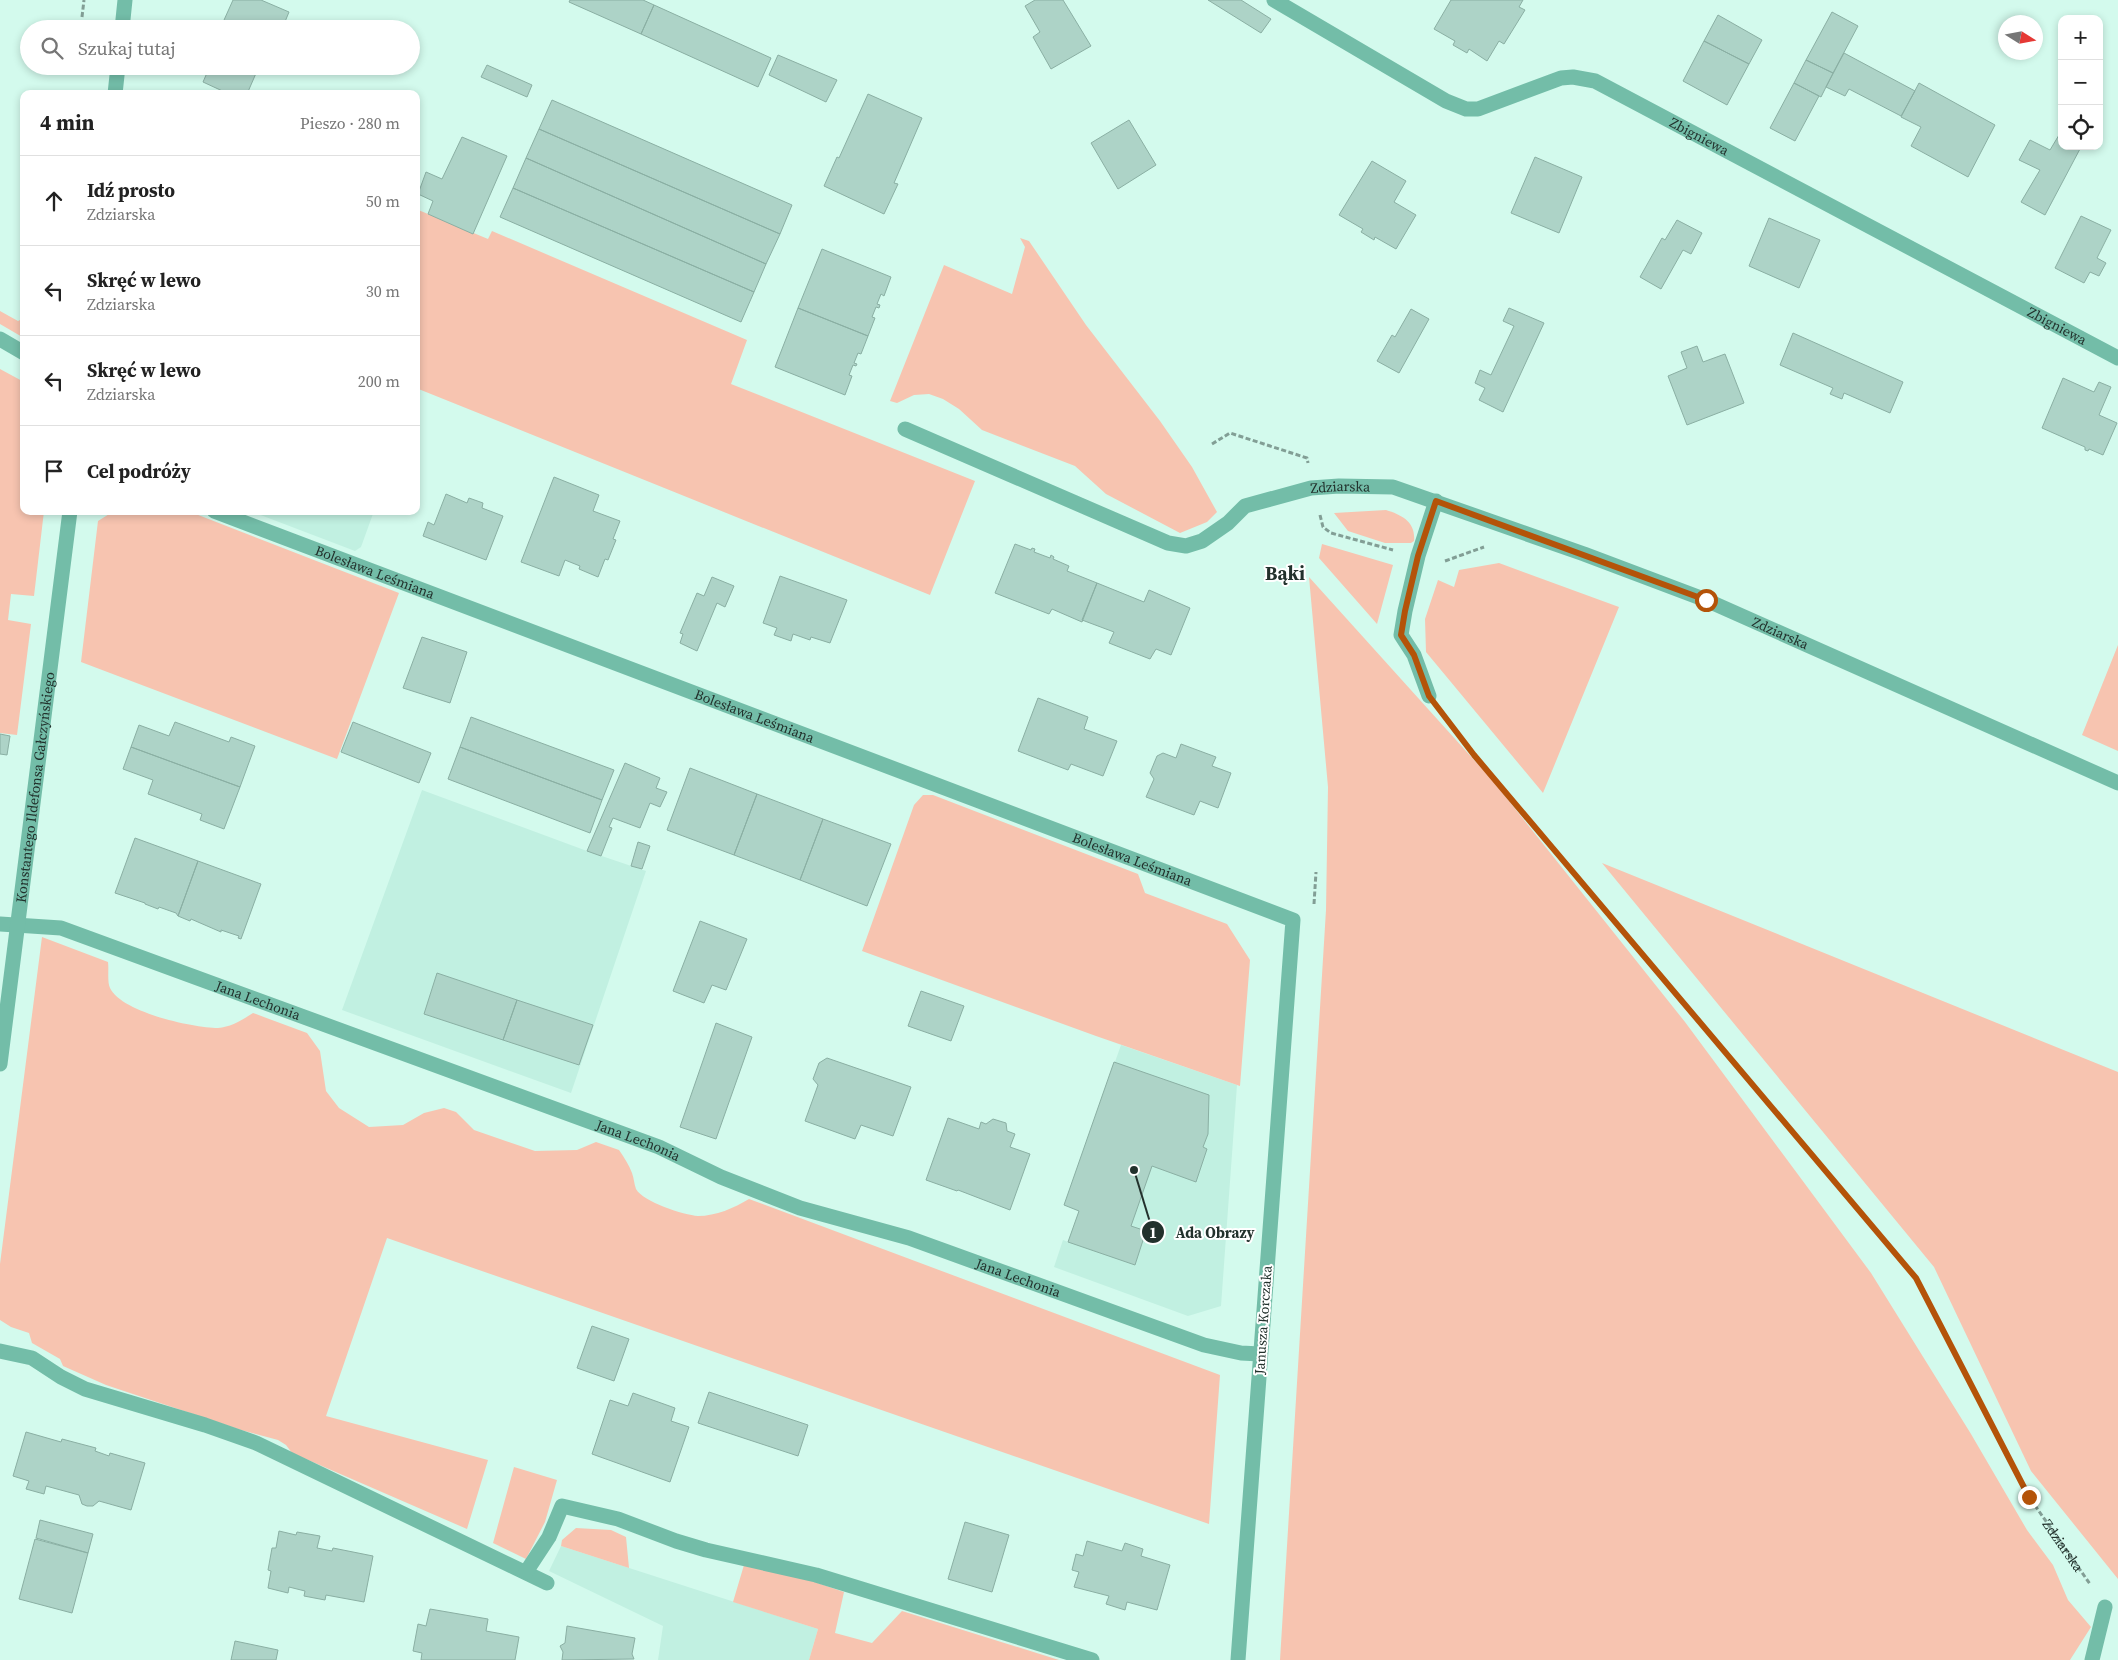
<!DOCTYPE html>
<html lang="pl">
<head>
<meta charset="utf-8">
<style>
  :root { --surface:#fff; --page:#f6f6f6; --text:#222; --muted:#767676; --line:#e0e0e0 }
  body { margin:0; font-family:"Source Serif 4",serif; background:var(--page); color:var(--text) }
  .controls { position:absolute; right:15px; top:15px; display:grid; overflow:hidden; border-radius:10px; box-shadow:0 2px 8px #0003 }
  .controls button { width:45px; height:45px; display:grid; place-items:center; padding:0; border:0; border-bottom:1px solid var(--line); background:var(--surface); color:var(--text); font:25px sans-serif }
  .compass { position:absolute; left:1998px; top:15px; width:45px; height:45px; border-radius:50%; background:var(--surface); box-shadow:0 2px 8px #0003; rotate:101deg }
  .stop { position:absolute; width:15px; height:15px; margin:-11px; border:4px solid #b45309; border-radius:50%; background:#fff }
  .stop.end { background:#b45309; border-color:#fff; box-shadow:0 1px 5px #0008 }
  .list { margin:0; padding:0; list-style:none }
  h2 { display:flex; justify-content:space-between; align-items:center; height:65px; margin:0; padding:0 20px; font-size:21px }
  h2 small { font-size:16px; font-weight:400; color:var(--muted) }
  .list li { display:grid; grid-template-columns:32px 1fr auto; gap:15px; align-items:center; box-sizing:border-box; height:90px; padding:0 20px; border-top:1px solid var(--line) }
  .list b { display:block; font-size:19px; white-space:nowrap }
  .list p { margin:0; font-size:16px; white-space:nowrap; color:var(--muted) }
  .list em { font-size:16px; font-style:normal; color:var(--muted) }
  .icon { flex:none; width:28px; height:28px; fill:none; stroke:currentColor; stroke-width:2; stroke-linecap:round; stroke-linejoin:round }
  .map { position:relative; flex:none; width:2118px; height:1660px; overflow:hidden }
  .search { position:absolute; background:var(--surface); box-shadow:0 2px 8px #0003; left:20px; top:20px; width:400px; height:55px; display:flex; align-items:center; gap:12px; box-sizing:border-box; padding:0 18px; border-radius:28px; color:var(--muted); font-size:19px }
  .panel { position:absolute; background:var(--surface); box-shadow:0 2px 8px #0003; left:20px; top:90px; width:400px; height:425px; border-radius:10px }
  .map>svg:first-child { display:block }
  .built { fill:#c1f0e1 }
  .green { fill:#f7c4b0 }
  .building { fill:#add3c7; stroke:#8aafa3 }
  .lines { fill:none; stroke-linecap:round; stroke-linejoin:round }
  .path { stroke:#829e95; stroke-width:3; stroke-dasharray:5 2.5; stroke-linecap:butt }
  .minor { stroke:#73bda8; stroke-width:15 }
  .route { stroke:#b45309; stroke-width:6 }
  .labels { text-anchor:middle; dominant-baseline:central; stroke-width:4; stroke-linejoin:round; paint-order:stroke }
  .street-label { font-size:14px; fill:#22312c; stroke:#fff }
  .district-label { font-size:19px; font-weight:bold; fill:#22312c; stroke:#fff }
  .leader { fill:none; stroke:#22312c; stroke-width:2 }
  .callout-dot { fill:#22312c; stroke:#fff; stroke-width:2 }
  .mark-label { font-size:15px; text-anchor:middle; font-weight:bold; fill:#fff }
  .callout-label { font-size:15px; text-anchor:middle; font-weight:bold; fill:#22312c; stroke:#fff; stroke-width:4; stroke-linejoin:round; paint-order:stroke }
</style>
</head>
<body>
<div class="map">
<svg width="2118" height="1660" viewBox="0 0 2118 1660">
  <rect width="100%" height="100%" fill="#d3faed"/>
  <path class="built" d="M250 511H374L361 547 355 551Z
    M422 790 587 851 646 871 571 1093 342 1010Z
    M1121 1045 1237 1085 1221 1306 1188 1316 1054 1267 1063 1240 1068 1242 1079 1211 1064 1205Z
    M561 1546 818 1629 809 1660H658L663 1626 549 1571Z"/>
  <path class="green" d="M416 209 488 239 492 231 747 340 731 384 975 481 930 595 416 388Z
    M1020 238 1029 241 1086 325 1160 421 1192 467 1217 512 1207 522 1180 533 1106 494 1075 466 982 430 959 409 943 399 929 394 914 395 897 403 890 401 944 265 1012 294 1025 247Z
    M0 311 18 321 24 318V338L0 324Z
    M0 369 24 382V511H44L34 596 11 594 8 620 31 624 17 735 0 733Z
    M1386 510C1402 515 1416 522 1414 541L1411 543H1385L1348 531 1334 513Z
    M114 511H188L399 593 337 759 81 662 98 521Z
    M1322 544 1393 565 1377 624 1319 558Z
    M1499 563 1619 607 1543 793 1426 652 1425 619 1438 580 1454 587 1459 570Z
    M1309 577 1493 781 1685 1022 1871 1273 1971 1434 2027 1530 2053 1565 2068 1600 2091 1627 2070 1660H1280L1326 910 1328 787Z
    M2118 645V751L2082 735Z
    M923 795H933L1138 874 1145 893 1227 924 1250 960 1240 1086 1096 1036 862 951 914 805Z
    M1602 863 2118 1072V1579L2031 1471 1934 1267Z
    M42 937 108 962C109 969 107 982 110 988 121 1012 193 1028 218 1028 231 1027 242 1020 253 1013L307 1033 320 1051 326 1091 339 1108 369 1127 403 1125 424 1113 444 1108 456 1112 474 1130 535 1151 577 1150 596 1142 619 1150C624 1157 629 1165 632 1173 634 1178 634 1184 636 1189 643 1202 684 1215 698 1216 716 1216 734 1208 749 1199L1220 1375 1209 1524 387 1238 326 1416 488 1460 467 1529 292 1453 286 1445 278 1440 241 1430 106 1385 63 1366 60 1359 32 1343 29 1333 11 1327 0 1320V1264Z
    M514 1467 557 1480 545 1522 526 1559 493 1543Z
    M576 1528 611 1530 626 1537 629 1568 561 1546 562 1540Z
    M744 1565 806 1579 844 1592 835 1633 872 1643 902 1611 1059 1660H809L818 1629 733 1602Z"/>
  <path class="building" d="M233 0H261L289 12 282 29H220Z
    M570 0H643L654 5 641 34 569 2Z
    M1035 0H1063L1091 46 1051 69 1033 37 1040 32 1025 6Z
    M1208 0H1241L1271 19 1261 33Z
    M1451 0H1523L1519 7 1525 10 1504 44 1499 41 1487 61 1469 49 1467 53 1453 45 1455 41 1434 29Z
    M654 5 771 58 758 87 641 34Z
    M1832 12 1858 26 1833 73 1806 60Z
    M1718 15 1762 40 1749 64 1704 41Z
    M1704 41 1749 64 1727 105 1683 81Z
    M1844 53 1915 91 1901 116 1849 89 1845 96 1826 87Z
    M778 55 837 80 826 102 769 75Z
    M1806 60 1833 73 1821 97 1794 83Z
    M487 65 532 85 527 97 481 77Z
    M210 66H265L262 73 257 71 247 94H229L203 82Z
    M1794 83 1819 96 1795 141 1770 128Z
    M1919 83 1995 125 1968 177 1911 146 1921 127 1901 117Z
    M868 94 922 118 894 183 898 184 884 214 824 186 837 157 839 158Z
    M552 100 792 205 780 234 539 129Z
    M1129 120 1156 165 1118 189 1091 143Z
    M539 129 780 234 766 264 526 158Z
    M2059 135 2062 136V146L2081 147 2045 215 2021 202 2040 170 2019 160 2030 140 2050 150Z
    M462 137 507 156 473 234 428 214 433 201 418 194 426 172 442 179Z
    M1535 157 1582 177 1559 233 1511 213Z
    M526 158 766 264 754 292 513 188Z
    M1372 161 1406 181 1394 202 1416 215 1396 249 1375 237 1374 240 1361 232 1363 229 1339 215Z
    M513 188 754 292 741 322 500 217Z
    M2081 216 2111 230 2097 258 2106 263 2099 276 2090 272 2084 283 2055 268Z
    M1769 218 1820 240 1799 288 1749 266Z
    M1677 220 1702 233 1691 254 1683 250 1661 289 1640 277 1662 238 1665 240Z
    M822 249 891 277 884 296 881 294 877 304 880 305 879 308 876 307 872 317 875 318 868 336 798 308Z
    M798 308 868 336 861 354 858 353 854 363 857 364 856 366 853 365 849 375 852 376 845 395 775 367Z
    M1509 308 1544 323 1503 412 1479 400 1485 388 1475 383 1480 370 1491 375 1514 326 1503 321Z
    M1411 309 1429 319 1399 373 1377 361 1392 335 1395 337Z
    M1793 333 1903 382 1890 413 1844 393 1842 399 1830 394 1833 388 1780 365Z
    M1697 346 1703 362 1725 354 1744 403 1687 425 1668 376 1687 368 1681 352Z
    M2063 378 2094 392 2099 382 2111 387 2099 415 2117 423 2103 455 2089 449 2088 451 2085 450V447L2042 428Z
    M554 477 599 495 593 511 620 521 613 539 616 540 608 560 605 559 598 577 579 569 580 566 565 560 559 576 521 562Z
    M446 494 467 503 469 498 483 503 482 508 503 516 486 560 423 536 428 522 434 525Z
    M1015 544 1031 550 1032 548 1035 549 1034 552 1050 558 1051 555 1054 557 1053 559 1069 566 1067 571 1097 583 1082 622 1052 609 1049 614 995 593Z
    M780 576 847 600 830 643 811 637 810 640 793 634 791 641 774 635 777 628 763 623Z
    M712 577 734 586 725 607 717 603 697 651 680 643 683 634 680 633 697 593 704 596Z
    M1097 583 1144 602 1149 590 1190 608 1171 655 1156 649 1150 659 1109 643 1114 632 1082 620Z
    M422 637 467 652 450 703 403 688Z
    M1038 698 1088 717 1084 729 1117 741 1103 776 1071 764 1068 770 1018 751Z
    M471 717 614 770 602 800 460 747Z
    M175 722 229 742 231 737 255 746 240 787 131 747 139 725 169 736Z
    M353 722 431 753 419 783 341 752Z
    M0 734 10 736 7 755 0 754Z
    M1181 744 1216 757 1212 766 1231 773 1218 808 1200 801 1194 815 1146 797 1154 779 1150 773 1157 756 1163 753 1176 758Z
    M131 747 240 787 224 829 200 820 202 814 148 794 153 780 123 769Z
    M460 747 602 800 590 833 448 779Z
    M625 763 660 778 656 788 667 792 660 807 650 803 640 828 613 818 609 827 612 828 601 856 587 851Z
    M690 768 757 794 734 855 667 830Z
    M757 794 823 819 800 880 734 855Z
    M823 819 891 844 867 906 800 880Z
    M135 838 198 861 178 916 176 913 159 907 158 909 145 904V903L115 893Z
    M638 842 650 846 642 869 631 866Z
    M198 861 261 884 241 939 238 938 239 936 221 930V932L191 919 190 921 178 916Z
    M700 921 747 939 726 990 712 985 704 1003 673 991Z
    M437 973 517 1000 503 1040 424 1014Z
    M921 991 964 1006 951 1041 908 1026Z
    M517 1000 593 1025 579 1065 503 1040Z
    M716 1023 752 1037 716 1139 680 1127Z
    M827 1058 911 1087 893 1136 861 1125 855 1139 805 1121 818 1085 813 1079 819 1063Z
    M1114 1062 1209 1095 1208 1134 1203 1147 1207 1149 1196 1182 1152 1166 1131 1226 1146 1231 1135 1265 1068 1242 1079 1211 1064 1205Z
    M948 1118 979 1129 981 1122 986 1124 993 1119 1006 1123 1007 1131 1015 1134 1010 1147 1030 1154 1010 1210 958 1190 957 1191 926 1180Z
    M592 1326 629 1339 614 1381 577 1368Z
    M709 1392 808 1425 798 1456 698 1423Z
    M633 1393 675 1408 671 1421 689 1427 670 1482 592 1454 610 1400 628 1406Z
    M26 1432 61 1442 62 1439 96 1448 95 1451 109 1456 110 1453 145 1463 131 1510 99 1501 93 1506H87L82 1504 79 1495 46 1486 44 1494 26 1489 29 1481 13 1476Z
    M40 1520 93 1534 88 1553 36 1538Z
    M965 1522 1009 1535 992 1592 948 1579Z
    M279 1531 296 1535 297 1532 320 1536 317 1548 332 1551 333 1548 373 1556 364 1602 326 1595 325 1600 304 1596 305 1591 289 1587 288 1593 268 1588 271 1571 268 1570 272 1548H276Z
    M35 1539 88 1553 72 1613 19 1599Z
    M1087 1541 1122 1551 1125 1543 1143 1549 1141 1556 1170 1565 1157 1610 1127 1602 1125 1610 1106 1604 1109 1596 1074 1587 1079 1572 1072 1570 1076 1554 1083 1556Z
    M430 1609 488 1619 486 1631 519 1637 515 1660H421L422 1653 413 1651 418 1624 426 1626Z
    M567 1626 635 1638 632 1654 634 1659 562 1660 563 1652 560 1646 565 1643Z
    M235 1641 278 1650 276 1660H231Z"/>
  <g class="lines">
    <g class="path">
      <path d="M82 17 84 0"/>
      <path d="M1212 444 1230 433 1307 458 1308 463"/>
      <path d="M1320 515 1323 527 1331 533 1393 550"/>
      <path d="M1445 561 1484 547"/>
      <path id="s1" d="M1445 716 1474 755 1916 1278 2029 1497 2090 1584"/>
      <path d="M1314 904 1316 872"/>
    </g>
    <g class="minor">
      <path id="s2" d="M1274 0 1446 101 1466 109H1478L1561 78 1573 77 1595 81 2118 358"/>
      <path d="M122 29 125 0"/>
      <path d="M115 94 118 66"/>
      <path d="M0 339 24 353"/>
      <path id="s3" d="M905 429 1168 543 1186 546 1202 541 1228 523 1245 506 1311 488 1339 486 1393 487 1584 554 1706 600 2118 783"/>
      <path id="s4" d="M214 511 1293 920 1238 1660"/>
      <path d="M1429 696 1414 655 1401 635 1405 611 1418 556 1436 501"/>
      <path id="s5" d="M0 924 61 928 659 1147 721 1177 800 1208 909 1238 1204 1345 1241 1353 1260 1354"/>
      <path id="s6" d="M0 1064 70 511"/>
      <path d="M0 1351 32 1358 61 1377 85 1389 205 1425 256 1443 547 1583"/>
      <path d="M526 1572 549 1537 562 1506 618 1519 676 1541 706 1550 816 1575 1092 1660"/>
      <path d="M2092 1660 2105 1607"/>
    </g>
  </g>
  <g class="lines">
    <path class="route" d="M1706 600 1436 501 1418 556 1405 611 1401 635 1414 655 1429 696 1474 755 1916 1278 2029 1497"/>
  </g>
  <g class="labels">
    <g class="street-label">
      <text stroke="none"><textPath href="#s2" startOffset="474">Zbigniewa</textPath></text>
      <text stroke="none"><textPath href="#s2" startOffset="879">Zbigniewa</textPath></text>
      <text stroke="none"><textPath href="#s3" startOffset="475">Zdziarska</textPath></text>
      <text stroke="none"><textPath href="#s4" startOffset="172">Bolesława Leśmiana</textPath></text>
      <text stroke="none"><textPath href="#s3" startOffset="942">Zdziarska</textPath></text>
      <text stroke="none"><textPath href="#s4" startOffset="578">Bolesława Leśmiana</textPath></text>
      <text stroke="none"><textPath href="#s6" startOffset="279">Konstantego Ildefonsa Gałczyńskiego</textPath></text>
      <text stroke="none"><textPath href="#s4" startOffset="982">Bolesława Leśmiana</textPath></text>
      <text stroke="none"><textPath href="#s5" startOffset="271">Jana Lechonia</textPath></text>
      <text stroke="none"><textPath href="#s5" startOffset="676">Jana Lechonia</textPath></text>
      <text stroke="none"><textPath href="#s5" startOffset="1081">Jana Lechonia</textPath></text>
      <text transform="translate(1263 1320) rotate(-86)">Janusza Korczaka</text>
      <text stroke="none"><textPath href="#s1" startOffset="1039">Zdziarska</textPath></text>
    </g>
    <g class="district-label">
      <text x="1285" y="573">Bąki</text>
    </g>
  </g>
  <path class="leader" d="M1134 1170L1153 1232"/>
  <g class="callout-dot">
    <circle cx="1134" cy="1170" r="5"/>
    <circle cx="1153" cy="1232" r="12"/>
  </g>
  <g class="mark-label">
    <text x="1153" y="1238">1</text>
  </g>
  <g class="callout-label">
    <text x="1215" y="1238">Ada Obrazy</text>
  </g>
</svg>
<div class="controls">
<button>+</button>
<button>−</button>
<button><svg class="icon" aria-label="locate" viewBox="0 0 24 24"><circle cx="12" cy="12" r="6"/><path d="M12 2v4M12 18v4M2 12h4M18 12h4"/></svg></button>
</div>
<svg class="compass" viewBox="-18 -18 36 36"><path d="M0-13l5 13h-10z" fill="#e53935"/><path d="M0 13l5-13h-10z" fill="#767676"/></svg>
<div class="stop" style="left:1706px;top:600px"></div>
<div class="stop end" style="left:2029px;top:1497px"></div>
<div class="search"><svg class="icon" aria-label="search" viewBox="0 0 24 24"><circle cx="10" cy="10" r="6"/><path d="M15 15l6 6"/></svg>Szukaj tutaj</div>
<section class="panel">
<h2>4 min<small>Pieszo · 280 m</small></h2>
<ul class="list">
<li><svg class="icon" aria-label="ahead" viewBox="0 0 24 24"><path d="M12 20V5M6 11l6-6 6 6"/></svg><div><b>Idź prosto</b><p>Zdziarska</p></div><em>50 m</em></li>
<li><svg class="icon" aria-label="left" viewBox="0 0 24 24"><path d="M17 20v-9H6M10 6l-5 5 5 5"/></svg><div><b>Skręć w lewo</b><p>Zdziarska</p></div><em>30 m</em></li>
<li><svg class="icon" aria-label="left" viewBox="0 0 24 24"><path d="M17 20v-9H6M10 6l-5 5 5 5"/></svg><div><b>Skręć w lewo</b><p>Zdziarska</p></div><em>200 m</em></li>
<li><svg class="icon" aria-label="arrive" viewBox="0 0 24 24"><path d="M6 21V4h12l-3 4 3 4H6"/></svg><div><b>Cel podróży</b></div></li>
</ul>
</section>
</div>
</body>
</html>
